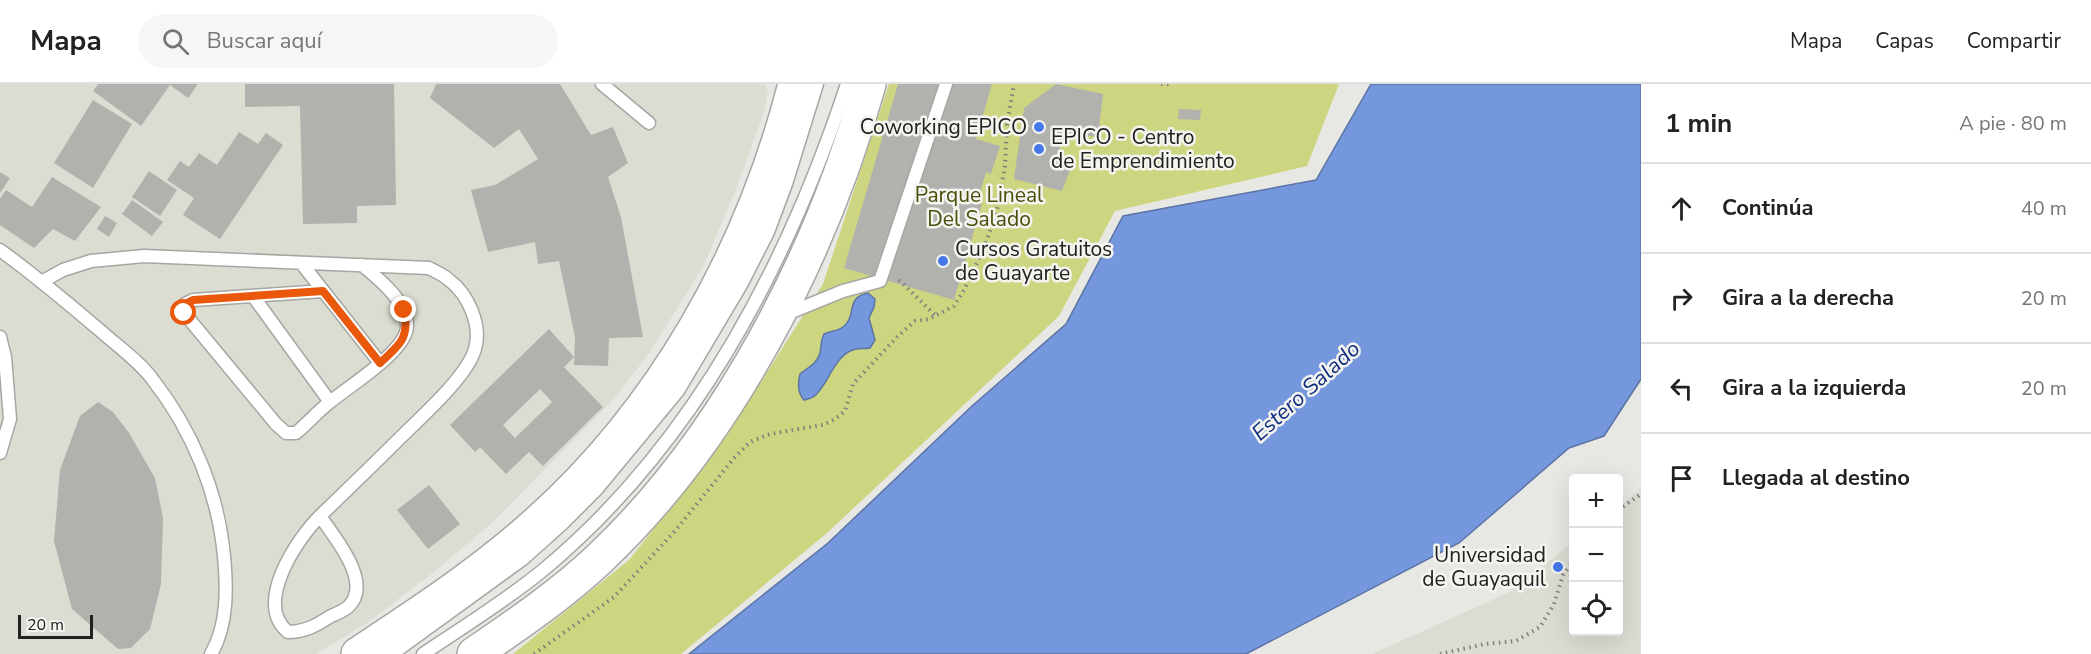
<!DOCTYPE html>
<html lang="es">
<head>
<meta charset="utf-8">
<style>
  :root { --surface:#fff; --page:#f6f6f6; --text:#222; --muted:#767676; --line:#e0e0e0 }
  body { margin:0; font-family:"Nunito Sans",sans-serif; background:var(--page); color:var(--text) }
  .controls { position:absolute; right:18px; bottom:18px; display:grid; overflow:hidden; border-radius:6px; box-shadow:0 6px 24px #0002 }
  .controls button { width:54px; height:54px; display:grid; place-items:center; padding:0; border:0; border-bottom:2px solid var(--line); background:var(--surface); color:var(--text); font:30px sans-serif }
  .scale { position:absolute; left:18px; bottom:15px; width:75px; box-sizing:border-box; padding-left:6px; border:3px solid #212120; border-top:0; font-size:16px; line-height:21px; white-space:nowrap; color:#212120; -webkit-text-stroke:4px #f4f4f0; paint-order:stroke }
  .stop { position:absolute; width:18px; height:18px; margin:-14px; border:4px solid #ea580c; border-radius:50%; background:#fff }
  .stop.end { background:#ea580c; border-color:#fff; box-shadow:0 2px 6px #0008 }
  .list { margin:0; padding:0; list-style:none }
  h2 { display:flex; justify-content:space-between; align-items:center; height:78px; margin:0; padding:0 24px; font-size:26px }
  h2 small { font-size:20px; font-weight:400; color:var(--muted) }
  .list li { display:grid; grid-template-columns:39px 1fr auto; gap:18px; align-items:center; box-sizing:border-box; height:90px; padding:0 24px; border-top:2px solid var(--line) }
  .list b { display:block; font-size:22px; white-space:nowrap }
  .list em { font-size:20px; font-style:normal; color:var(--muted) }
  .icon { flex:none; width:33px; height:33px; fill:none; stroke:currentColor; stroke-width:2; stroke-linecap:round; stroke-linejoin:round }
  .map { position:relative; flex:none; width:1641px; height:570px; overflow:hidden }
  header { display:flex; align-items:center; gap:36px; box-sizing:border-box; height:84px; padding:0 30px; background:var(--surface); border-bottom:2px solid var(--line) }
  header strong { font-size:28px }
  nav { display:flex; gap:33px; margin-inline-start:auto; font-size:21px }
  .search { width:420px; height:54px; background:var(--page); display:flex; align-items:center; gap:15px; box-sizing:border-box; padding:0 21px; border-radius:33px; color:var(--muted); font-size:22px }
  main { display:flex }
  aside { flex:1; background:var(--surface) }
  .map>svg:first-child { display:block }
  .built { fill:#dcddd2 }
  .green { fill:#ced580 }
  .water { fill:#7597dd; stroke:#5c74a4; stroke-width:1.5 }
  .building { fill:#b1b1ad; fill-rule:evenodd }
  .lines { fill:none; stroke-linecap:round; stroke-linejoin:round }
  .lane-casing { stroke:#a6a7a3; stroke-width:15 }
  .primary-casing { stroke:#a6a7a3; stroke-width:36 }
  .path { stroke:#7f7f7c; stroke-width:4; stroke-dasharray:1.5 4.5; stroke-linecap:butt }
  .lane { stroke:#fff; stroke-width:12 }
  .primary { stroke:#fff; stroke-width:33 }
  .route { stroke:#ea580c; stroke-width:8 }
  .poi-dot { fill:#4678e9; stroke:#f4f4f0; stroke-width:2 }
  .labels { text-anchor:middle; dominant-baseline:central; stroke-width:5; stroke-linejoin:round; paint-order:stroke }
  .poi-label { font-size:21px; fill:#212120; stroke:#f4f4f0; text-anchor:end }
  .park-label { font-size:21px; fill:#4b4e0b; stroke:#f4f4f0 }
  .water-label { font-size:22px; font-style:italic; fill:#113081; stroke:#f4f4f0 }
</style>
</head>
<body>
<header>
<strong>Mapa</strong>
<div class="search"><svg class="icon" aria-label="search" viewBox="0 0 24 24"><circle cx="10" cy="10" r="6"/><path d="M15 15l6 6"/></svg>Buscar aquí</div>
<nav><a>Mapa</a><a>Capas</a><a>Compartir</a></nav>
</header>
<main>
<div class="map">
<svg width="1641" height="570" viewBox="0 0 1641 570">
  <rect width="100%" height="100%" fill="#e7e7e3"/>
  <path class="built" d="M0 0H766L768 8 764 28 737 103 703 183 650 268 614 315 494 437 435 487 370 537 316 570H0Z
    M1641 402V570H1372L1512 507 1573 458 1574 548H1618L1619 423 1638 407Z"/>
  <path class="green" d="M889 0H1339L1307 82 1115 127 1059 232 827 449 681 570H513L629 476 728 350 823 200Z"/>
  <path class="water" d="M1371 0H1641V295L1604 352 1569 364 1459 459 1246 570H689L828 459 972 322 1066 240 1123 132 1316 96Z
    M868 209 875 215 874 223 869 234 875 256 870 264C865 265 860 264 856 265 834 269 827 305 813 313 810 315 807 315 804 316 797 308 798 299 800 290 807 284 818 279 820 269 822 261 820 257 824 250 830 247 838 247 843 243 858 232 844 214 868 209Z"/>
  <path class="building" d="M98 0H198L188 14 170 1 141 42 93 7Z
    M245 0H394L396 121 357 122V139L303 140 300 22 245 23Z
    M436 0H560L591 51 613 43 628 79 608 93 621 133 643 253 609 254 608 282 574 281 575 253 559 177 538 180 535 158 488 168 471 106 495 101 538 75 519 45 494 64 430 14Z
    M898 0H992L976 55 1000 62 991 90 986 88 977 119 982 120 954 216 844 184Z
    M1056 0 1103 10 1098 53 1063 49 1058 76 1072 81 1062 107 1014 95 1024 24Z
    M93 16 132 40 93 104 54 79Z
    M1179 25 1201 26 1200 36 1178 35Z
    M239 48 258 60 266 49 283 61 220 155 183 131 194 114 167 96 180 77 189 83 199 69 217 81Z
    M149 87 177 106 160 132 132 113Z
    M0 88 10 94 0 109Z
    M52 93 101 123 75 157 53 145 34 164 0 141V115L6 106 32 123Z
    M132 116 163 138 152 152 122 130Z
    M105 132 117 139 109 153 97 145Z
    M549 245 574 273 564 283 603 323 543 382 529 368 506 390 480 363 475 368 450 341ZM540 305 552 318 515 354 503 341Z
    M98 318 113 328 129 349 155 394 163 434 161 500 150 545 131 564 118 565 72 525 54 457 60 386 80 332Z
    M429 401 460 440 428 465 397 426Z"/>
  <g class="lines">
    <defs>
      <path id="lane" d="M602 0 649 39
        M0 166C36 192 69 220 103 249 120 264 140 278 153 296 192 346 218 408 224 472 227 504 228 541 211 570
        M302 180 380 279
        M43 197 63 186 91 177 144 172 429 184C436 188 444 191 449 196 468 210 482 241 475 265 467 293 420 334 399 355 373 381 347 406 320 432 297 455 253 520 288 548 305 548 317 541 331 532 336 530 343 527 348 523 374 499 334 453 320 432
        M323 207 193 216 185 220 184 229 276 340 286 349H296C308 339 318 327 330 318 349 302 407 267 407 242 408 218 379 195 362 181
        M253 212 330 318
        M784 231 843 207 880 197 946 0
        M0 253 5 273 10 335 0 369
        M392 570 523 475 562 440 597 405 678 307 741 201 768 148 786 100 817 0
        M423 570C463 543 504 518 542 487 692 363 787 182 847 0"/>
      <path id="primary" d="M358 570C417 531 477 492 530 445 662 330 752 169 795 0
        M474 570C518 540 562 510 600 474 729 352 822 169 869 0"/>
    </defs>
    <use href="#lane" class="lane-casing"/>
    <use href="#primary" class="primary-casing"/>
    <path class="path" d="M1161 0H1172
      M899 196 935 231
      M1618 426 1641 410
      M534 570 614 513 675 447 734 374 750 358 770 350 823 341 835 335 845 327 853 300 897 253 915 237 929 235 954 222 964 206 985 162 998 122 1005 82 1007 40 1014 0
      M1440 570 1485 560 1516 557 1540 543 1554 520 1563 491 1574 476"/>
    <use href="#lane" class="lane"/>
    <use href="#primary" class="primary"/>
  </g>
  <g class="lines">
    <path class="route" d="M184 229 185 220 193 216 323 207 380 279C399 261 410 255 404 226"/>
  </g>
  <g class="poi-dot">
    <circle cx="1039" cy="43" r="6"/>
    <circle cx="1039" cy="65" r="6"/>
    <circle cx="943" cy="177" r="6"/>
    <circle cx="1558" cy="483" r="6"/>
  </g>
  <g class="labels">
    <g class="poi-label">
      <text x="1027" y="43">Coworking EPICO</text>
      <text x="1051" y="53" text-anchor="start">EPICO - Centro<tspan x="1051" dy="24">de Emprendimiento</tspan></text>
      <text x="955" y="165" text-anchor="start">Cursos Gratuitos<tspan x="955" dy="24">de Guayarte</tspan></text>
      <text x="1546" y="471">Universidad<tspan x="1546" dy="24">de Guayaquil</tspan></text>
    </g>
    <g class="park-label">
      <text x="979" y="111">Parque Lineal<tspan x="979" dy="24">Del Salado</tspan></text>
    </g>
    <g class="water-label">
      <text transform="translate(1306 307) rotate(-42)">Estero Salado</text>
    </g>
  </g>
</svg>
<div class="controls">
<button>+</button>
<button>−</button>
<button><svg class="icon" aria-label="locate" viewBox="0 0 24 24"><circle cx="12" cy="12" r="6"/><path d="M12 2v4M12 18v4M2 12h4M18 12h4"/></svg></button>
</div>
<div class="scale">20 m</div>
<div class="stop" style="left:184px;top:229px"></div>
<div class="stop end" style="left:404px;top:226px"></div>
</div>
<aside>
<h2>1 min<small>A pie · 80 m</small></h2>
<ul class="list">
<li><svg class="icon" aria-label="ahead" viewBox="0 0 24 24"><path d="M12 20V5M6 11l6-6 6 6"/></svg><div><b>Continúa</b></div><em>40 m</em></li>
<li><svg class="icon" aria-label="right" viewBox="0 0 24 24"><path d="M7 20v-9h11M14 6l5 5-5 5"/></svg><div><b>Gira a la derecha</b></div><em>20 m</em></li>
<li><svg class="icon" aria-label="left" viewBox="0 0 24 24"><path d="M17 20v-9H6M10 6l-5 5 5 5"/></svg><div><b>Gira a la izquierda</b></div><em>20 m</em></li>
<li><svg class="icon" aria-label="arrive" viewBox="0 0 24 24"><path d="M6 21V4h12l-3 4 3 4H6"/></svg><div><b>Llegada al destino</b></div></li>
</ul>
</aside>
</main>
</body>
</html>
